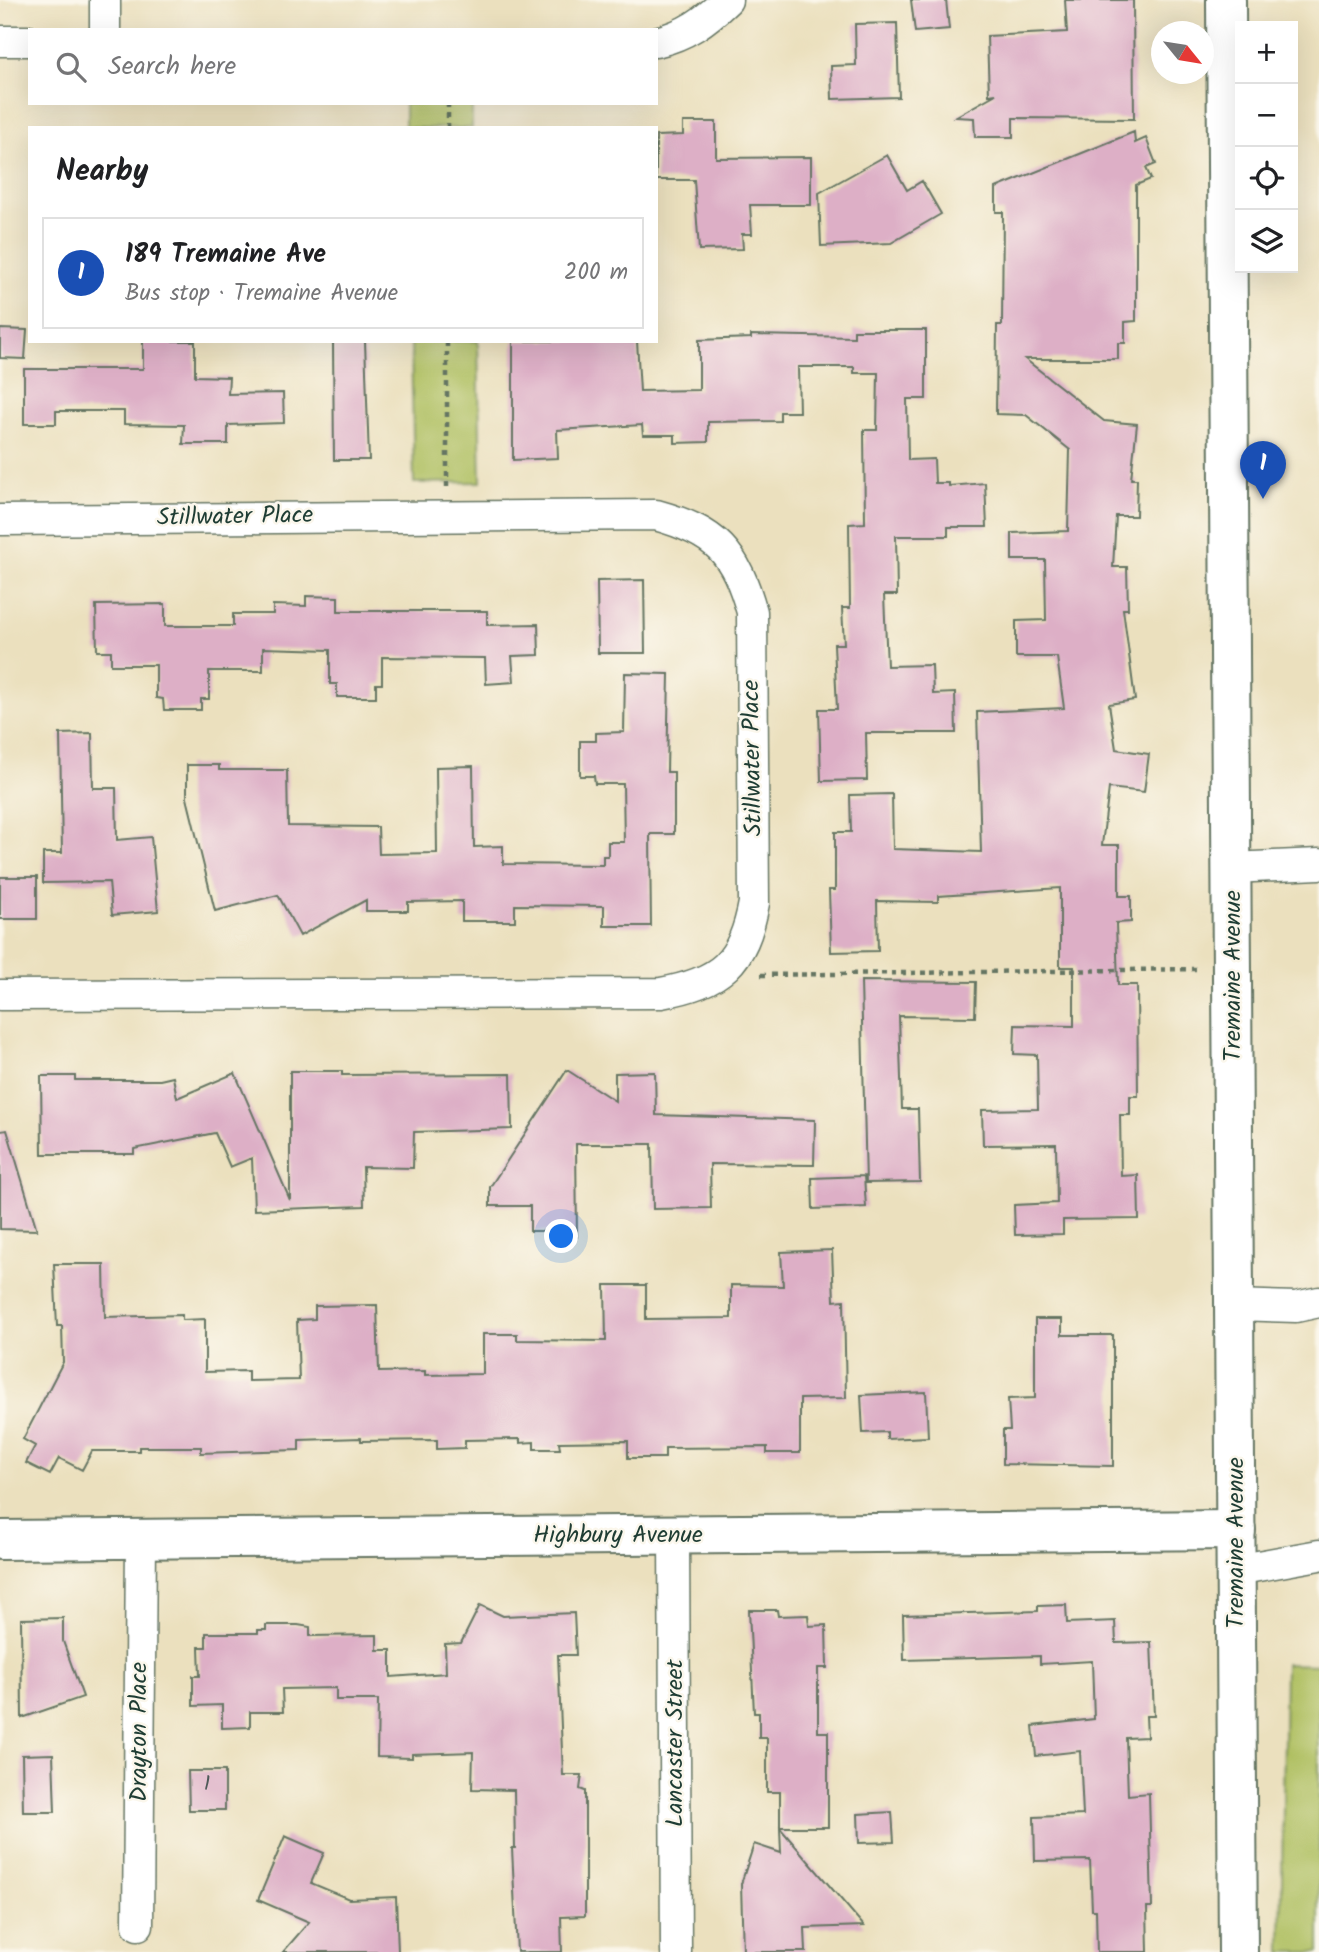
<!DOCTYPE html>
<html lang="en">
<head>
<meta charset="utf-8">
<style>
  :root { --surface:#fff; --page:#f2f2f2; --text:#202124; --muted:#757577; --line:#e0e0e0; --accent:#ea580c }
  body { margin:0; font-family:Kalam,sans-serif; background:var(--page); color:var(--text) }
  .controls { position:absolute; right:21px; top:21px; display:grid; overflow:hidden; border-radius:0px; box-shadow:0 7px 28px #0002 }
  .controls button { width:63px; height:63px; display:grid; place-items:center; padding:0; border:0; border-bottom:2px solid var(--line); background:var(--surface); color:var(--text); font:35px sans-serif }
  .compass { position:absolute; left:1151px; top:21px; width:63px; height:63px; border-radius:50%; background:var(--surface); box-shadow:0 7px 28px #0002; rotate:120deg }
  .you { position:absolute; left:562px; top:1237px; width:24px; height:24px; margin:-18px; border:5px solid #fff; border-radius:50%; background:#1a73e8; box-shadow:0 0 0 10px #1a73e833 }
  .badge { display:grid; place-items:center; width:46px; height:46px; border-radius:50%; background:var(--accent); color:#fff; font-size:23px; font-weight:700 }
  .pin { position:absolute; translate:-50% -58px; filter:drop-shadow(0 2px 4px #0008) }
  .pin::after { content:''; position:absolute; top:37px; width:24px; height:21px; background:inherit; clip-path:polygon(0 0,100% 0,50% 100%) }
  .list { margin:0; padding:0; list-style:none }
  h2 { display:flex; justify-content:space-between; align-items:center; height:91px; margin:0; padding:0 28px; font-size:30px }
  h2 small { font-size:23px; font-weight:400; color:var(--muted) }
  .list li { display:grid; grid-template-columns:46px 1fr auto; gap:21px; align-items:center; box-sizing:border-box; height:112px; margin:0 14px 14px; padding:0 14px; border:2px solid var(--line); border-radius:0px }
  .list b { display:block; font-size:26px; white-space:nowrap }
  .list p { margin:0; font-size:23px; white-space:nowrap; color:var(--muted) }
  .list em { font-size:23px; font-style:normal; color:var(--muted) }
  .icon { flex:none; width:38px; height:38px; fill:none; stroke:currentColor; stroke-width:2; stroke-linecap:round; stroke-linejoin:round }
  .map { position:relative; flex:none; width:1319px; height:1952px; overflow:hidden }
  .search { position:absolute; background:var(--surface); box-shadow:0 7px 28px #0002; left:28px; top:28px; width:630px; height:77px; display:flex; align-items:center; gap:18px; box-sizing:border-box; padding:0 24px; border-radius:0px; color:var(--muted); font-size:26px }
  .panel { position:absolute; background:var(--surface); box-shadow:0 7px 28px #0002; left:28px; top:126px; width:630px; height:217px; border-radius:0px }
  .map>svg:first-child { display:block }
  .green { fill:#afbf61; stroke:#677e4a; stroke-width:2 }
  .building { fill:#ddafc6 }
  .lines { fill:none; stroke-linecap:round; stroke-linejoin:round }
  .minor-casing { stroke:#667664; stroke-width:33 }
  .tertiary-casing { stroke:#667664; stroke-width:42 }
  .secondary-casing { stroke:#667664; stroke-width:42 }
  .path { stroke:#667664; stroke-width:4.5; stroke-dasharray:5 5; stroke-linecap:butt }
  .minor { stroke:#fff; stroke-width:30 }
  .tertiary { stroke:#fff; stroke-width:38 }
  .secondary { stroke:#fff; stroke-width:38 }
  .labels { text-anchor:middle; dominant-baseline:central; stroke-width:5; stroke-linejoin:round; paint-order:stroke }
  .number-label { font-size:21px; fill:#4e5a58 }
  .street-label { font-size:24px; fill:#1f3d34; stroke:#fbf7ec }
</style>
</head>
<body>
<div class="map">
<svg width="1319" height="1952" viewBox="0 0 1319 1952">
  <rect width="100%" height="100%" fill="#fbf7ec"/>
  <filter id="ink" filterUnits="userSpaceOnUse"><feTurbulence type="fractalNoise" baseFrequency=".0143" numOctaves="2"/><feDisplacementMap in="SourceGraphic" scale="14" xChannelSelector="R" yChannelSelector="G"/><feConvolveMatrix kernelMatrix="1 2 1 2 8 2 1 2 1" color-interpolation-filters="sRGB"/></filter>
  <filter id="wash" filterUnits="userSpaceOnUse"><feTurbulence type="fractalNoise" baseFrequency=".00686" numOctaves="4" result="noise"/><feDisplacementMap in="SourceGraphic" scale="28" xChannelSelector="R" yChannelSelector="G"/><feGaussianBlur stdDeviation="1.57" result="paint"/><feColorMatrix in="noise" values="0 0 0 0 0 0 0 0 0 0 0 0 0 0 0 0 0 1.4 0 .05"/><feComposite in="paint" operator="in"/></filter>
  <g filter="url(#wash)">
    <rect width="100%" height="100%" fill="#ebe0be"/>
    <path class="green" d="M405 103H472V128H405Z
      M411 341H478L481 482 414 483Z
      M1285 1664 1319 1665V1952H1281Z"/>
    <g id="blocks">
      <path class="building" d="M911 0H946L949 29 915 32Z
        M1065 0H1133L1134 119 1013 118V137H975L974 118 955 117 996 94 989 95 987 36 1067 32Z
        M897 23 899 97 832 99 831 66 856 65 855 24Z
        M683 122H716V158L811 157V205H750L752 234H742L743 249 699 250 694 180H656V136L683 135Z
        M1134 132 1135 143 1146 138 1156 164 1146 168 1151 179 1136 185V321L1125 322V343H1118V359H1025L1104 421 1137 424 1131 479H1137L1136 516H1116L1113 567H1127L1128 609H1123L1135 700 1109 704 1116 749 1149 754 1144 792 1109 788 1102 845H1119V896H1131V922L1116 923 1118 985H1137L1138 1096H1130V1115H1120L1121 1176 1138 1175 1139 1219 1063 1220V1234L1015 1235 1014 1205 1057 1203 1056 1144 983 1145 982 1110 1038 1109 1037 1055 1014 1054 1015 1025 1074 1026V967H1060V888L938 896V902L877 901 878 951 831 952 829 890H835V832H851L850 795 892 794 893 849 981 852 977 712 1064 708 1057 657H1016V621L1046 620 1045 560H1012V533L1068 531 1070 450 1026 415 996 414 997 325H1002L1003 212H996V188Z
        M887 155 907 190 922 181 941 214 891 243 821 246 819 193Z
        M0 329 27 330 25 359 0 358Z
        M854 330H926V399H907L908 460 934 459 935 483H949V486L985 483 987 527H948V536H896L897 595H884L887 666 932 665 933 694 955 693 956 733H866L867 780 821 781 819 709H837L834 644H844L842 608H850L849 524 865 523 864 430H877L878 373H854V367H798L799 412H780V421L708 422V442L675 443V435H643L642 425 557 430 558 458 513 460V341H637L640 391 699 390V340L751 338V335L854 337Z
        M143 341H195V376L229 377 228 394 283 393 284 423 228 425V444H183L184 425 124 424V411H56V424H24V369H143Z
        M333 341H365L369 460H334Z
        M644 580 645 653H598L597 581Z
        M306 596 338 597V611H487V625L538 624 539 655 512 656 514 682 486 684 485 658 382 657V684H376V697H337V684H330V650L263 648V671H209V699H201V710H164L163 699 156 698V665H111V651H97L96 605 165 604V626H233V614H273V605L306 606Z
        M625 673 669 674 667 772H674V834H650L651 926H604V906L515 905V921H462V901L408 902V911H366V900L300 936 278 895 215 911 187 798V765H219V770H287L288 826 378 827 379 854 437 853 436 767 473 766 474 847 503 846V864L603 865V856H608V842H624L623 784H595L594 776H580V741H596V733L624 732Z
        M92 733 93 788H116L117 840 151 837 158 911 112 915 109 882 43 883V853H62L60 734Z
        M0 877H37V919H0Z
        M861 981 976 982 975 1017 899 1016 902 1109H918L920 1182 866 1183Z
        M567 1070 615 1101V1073L655 1072 656 1115 815 1120 814 1165 710 1164 711 1208 653 1209 652 1144H576L577 1237 550 1238 549 1231H530V1206H490V1187Z
        M290 1071H342V1075L511 1074 512 1129 414 1132 413 1168 363 1167 364 1206 254 1210 252 1158 230 1167 215 1133 134 1149V1154H42L41 1076H75V1080H160L173 1077 177 1098 235 1073 290 1200Z
        M7 1130 37 1230 0 1229V1131Z
        M864 1176 866 1207 813 1209 812 1178Z
        M832 1250 834 1301 844 1300 846 1398 800 1399V1453H767V1447L665 1448V1458H628V1441L559 1442 560 1449H534V1442L520 1443V1439L465 1440V1448L437 1449V1440L361 1441V1438L299 1440V1450L201 1453V1447H139V1451H92L82 1470 59 1458 50 1475 26 1463 35 1446 23 1439 63 1362 62 1326H57L54 1264H104L105 1317 182 1315V1320L205 1319V1372L248 1371V1381L299 1380 297 1320 315 1319V1306L377 1305 379 1372 425 1371V1375L483 1374V1334H517V1340L606 1341 605 1285H646V1319L731 1318V1285L783 1286 781 1252Z
        M1035 1319H1062V1335H1113V1466L1003 1464V1430H1010L1008 1399 1035 1398Z
        M926 1392 928 1437 887 1439V1432L863 1433 861 1395Z
        M480 1605 503 1616 574 1613 576 1655H558L563 1775H582L580 1789 585 1791V1916L561 1917 562 1952H517L512 1848H515L514 1790 472 1789 473 1752 412 1754V1758L377 1757 378 1700H336V1688L282 1689 283 1712H250V1727L222 1728V1705L193 1706V1676H200L199 1647H206V1633H258V1630H266V1625H298L310 1627V1636L377 1635V1650H391V1677L446 1673 445 1644 461 1643Z
        M1066 1605 1067 1623 1115 1621 1116 1643 1151 1642 1154 1716H1146L1147 1737 1126 1738 1128 1795 1149 1793 1152 1907H1147L1148 1952H1097L1096 1910H1092L1090 1860 1035 1861 1034 1817 1083 1815 1080 1751 1036 1756 1033 1726 1094 1719 1092 1661 1040 1664V1656L904 1660 903 1615 1038 1611V1606Z
        M749 1610H777L778 1616 808 1615 809 1626 826 1625 827 1668H818V1732H828V1827H780V1792H767V1738H759V1713H754Z
        M63 1618V1641L83 1697 22 1718 21 1619Z
        M53 1754 55 1812H23L22 1755Z
        M188 1771H225V1810H189Z
        M892 1812 894 1842 859 1843 858 1814Z
        M780 1828 864 1926 805 1928 806 1952H743L741 1884 754 1844 781 1853Z
        M285 1836 324 1853 311 1883 349 1899 396 1897 398 1952H283L309 1922 258 1900Z"/>
    </g>
  </g>
  <g filter="url(#ink)">
    <use href="#blocks" fill-opacity="0" stroke="#667664" stroke-width="2"/>
    <g class="lines">
      <defs>
        <path id="minor" d="M105 30V0
          M0 41H30
          M656 42C686 35 705 21 727 0
          M0 520 656 515C717 532 735 552 752 612L754 903C743 963 721 982 661 993L0 995
          M1232 868 1319 864
          M1235 1305 1296 1307 1319 1302
          M674 1534 676 1952
          M1236 1570 1319 1555
          M138 1925 141 1539"/>
        <path id="tertiary" d="M0 1540 1236 1530"/>
        <path id="secondary" d="M1226 0 1238 1952"/>
      </defs>
      <use href="#minor" class="minor-casing"/>
      <use href="#tertiary" class="tertiary-casing"/>
      <use href="#secondary" class="secondary-casing"/>
      <path class="path" d="M448 128V103
        M447 487V341
        M761 975 1196 969"/>
      <use href="#minor" class="minor"/>
      <use href="#tertiary" class="tertiary"/>
      <use href="#secondary" class="secondary"/>
    </g>
  </g>
  <g class="labels">
    <g class="number-label">
      <text x="207" y="1784">1</text>
    </g>
    <g class="street-label">
      <text transform="translate(235 517) rotate(-1)">Stillwater Place</text>
      <text transform="translate(753 758) rotate(-91)">Stillwater Place</text>
      <text transform="translate(1233 976) rotate(-90)">Tremaine Avenue</text>
      <text x="618" y="1535">Highbury Avenue</text>
      <text transform="translate(1236 1543) rotate(-90)">Tremaine Avenue</text>
      <text transform="translate(139 1732) rotate(-90)">Drayton Place</text>
      <text transform="translate(675 1743) rotate(-90)">Lancaster Street</text>
    </g>
  </g>
</svg>
<div class="controls">
<button>+</button>
<button>−</button>
<button><svg class="icon" aria-label="locate" viewBox="0 0 24 24"><circle cx="12" cy="12" r="6"/><path d="M12 2v4M12 18v4M2 12h4M18 12h4"/></svg></button>
<button><svg class="icon" aria-label="layers" viewBox="0 0 24 24"><path d="M12 4l9 5-9 5-9-5zM3 14l9 5 9-5"/></svg></button>
</div>
<svg class="compass" viewBox="-18 -18 36 36"><path d="M0-13l5 13h-10z" fill="#e53935"/><path d="M0 13l5-13h-10z" fill="#757577"/></svg>
<div class="you"></div>
<div class="pin badge" style="left:1263px;top:499px;background:#1a4fb4">1</div>
<div class="search"><svg class="icon" aria-label="search" viewBox="0 0 24 24"><circle cx="10" cy="10" r="6"/><path d="M15 15l6 6"/></svg>Search here</div>
<section class="panel">
<h2>Nearby<small></small></h2>
<ul class="list">
<li><span class="badge" style="background:#1a4fb4">1</span><div><b>189 Tremaine Ave</b><p>Bus stop · Tremaine Avenue</p></div><em>200 m</em></li>
</ul>
</section>
</div>
</body>
</html>
